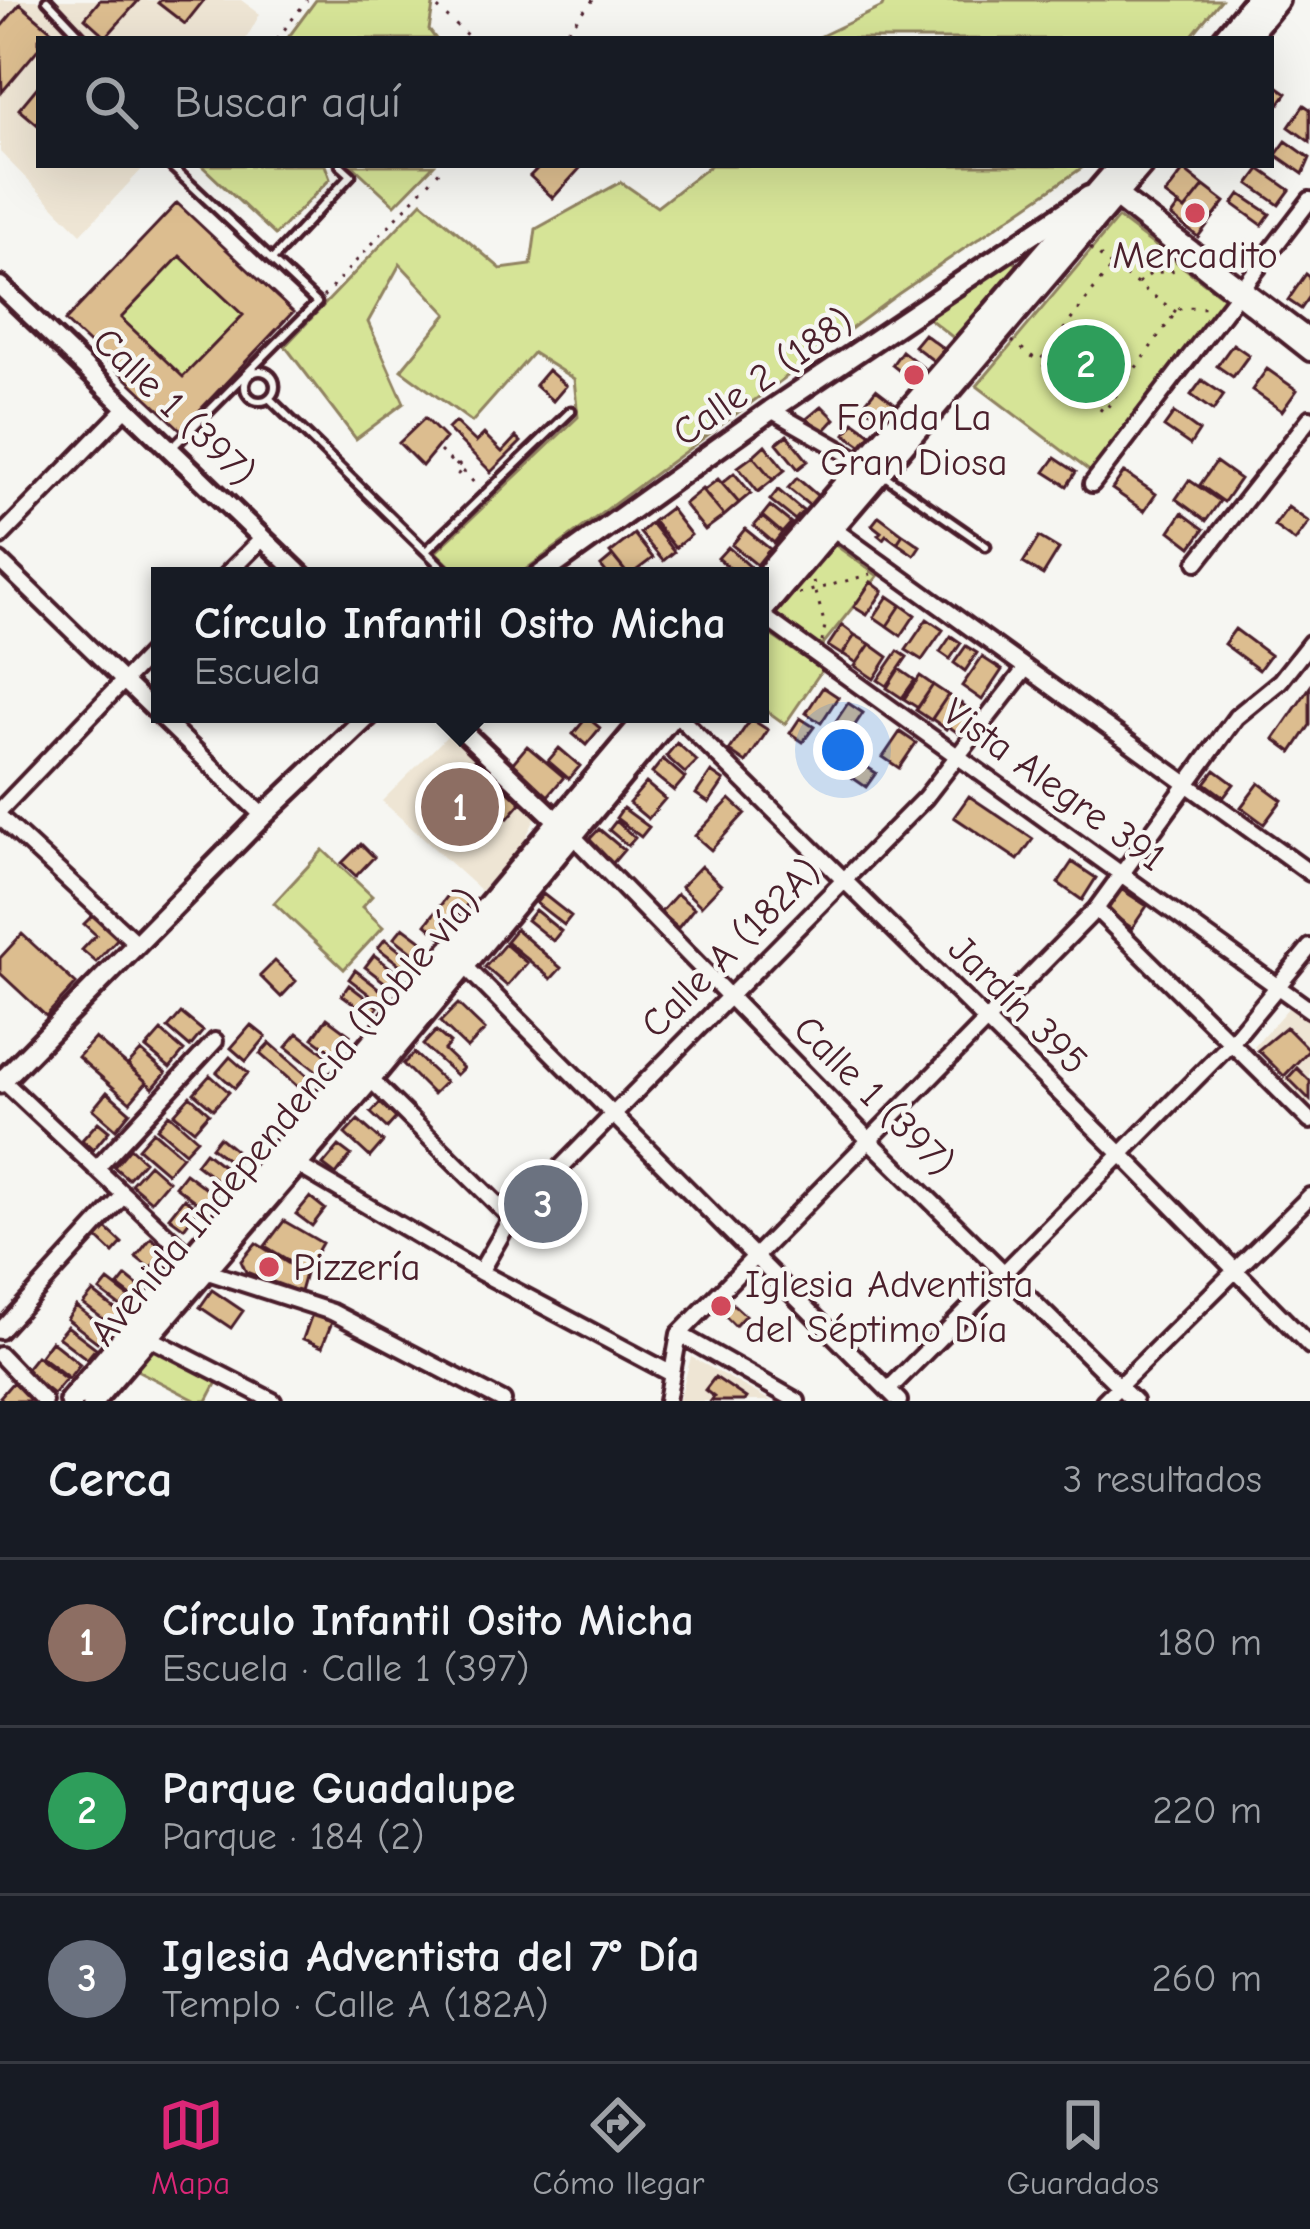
<!DOCTYPE html>
<html lang="es">
<head>
<meta charset="utf-8">
<style>
  :root { --surface:#171b24; --page:#20242c; --text:#f1f3f6; --muted:#9ea1a6; --line:#363941; --accent:#db2777 }
  body { margin:0; font-family:"Comic Neue",sans-serif; background:var(--page); color:var(--text) }
  .you { position:absolute; left:843px; top:750px; width:42px; height:42px; margin:-30px; border:9px solid #fff; border-radius:50%; background:#1a73e8; box-shadow:0 0 0 18px #1a73e833 }
  .badge { display:grid; place-items:center; width:78px; height:78px; border-radius:50%; background:var(--accent); color:#fff; font-size:39px; font-weight:700 }
  .pin { position:absolute; translate:-50% -50%; border:6px solid #fff; box-shadow:0 3px 12px #0006 }
  .popup { position:absolute; left:151px; top:567px; width:618px; height:156px; box-sizing:border-box; display:grid; place-content:center; border-radius:0px; background:var(--surface); filter:drop-shadow(0 3px 9px #0005); font-size:39px; white-space:nowrap; color:var(--muted) }
  .popup b { font-size:45px; color:var(--text) }
  .popup::after { content:''; position:absolute; left:50%; top:100%; margin-left:-24px; border:24px solid transparent; border-top-color:var(--surface) }
  .list { margin:0; padding:0; list-style:none }
  h2 { display:flex; justify-content:space-between; align-items:center; height:156px; margin:0; padding:0 48px; font-size:51px }
  h2 small { font-size:39px; font-weight:400; color:var(--muted) }
  .list li { display:grid; grid-template-columns:78px 1fr auto; gap:36px; align-items:center; box-sizing:border-box; height:168px; padding:0 48px; border-top:3px solid var(--line) }
  .list b { display:block; font-size:45px; white-space:nowrap }
  .list p { margin:0; font-size:39px; white-space:nowrap; color:var(--muted) }
  .list em { font-size:39px; font-style:normal; color:var(--muted) }
  .icon { flex:none; width:66px; height:66px; fill:none; stroke:currentColor; stroke-width:2; stroke-linecap:round; stroke-linejoin:round }
  .map { position:relative; flex:none; width:1310px; height:1401px; overflow:hidden }
  .search { position:absolute; background:var(--surface); box-shadow:0 12px 48px #0002; left:36px; right:36px; top:36px; height:132px; display:flex; align-items:center; gap:30px; box-sizing:border-box; padding:0 42px; border-radius:0px; color:var(--muted); font-size:45px }
  .sheet { height:660px; background:var(--surface) }
  nav { display:flex; justify-content:space-around; align-items:center; box-sizing:border-box; height:168px; border-top:3px solid var(--line); background:var(--surface); font-size:33px; color:var(--muted) }
  nav a { display:grid; justify-items:center; gap:6px }
  nav .on { color:var(--accent) }
  .map>svg:first-child { display:block }
  .built { fill:#eee5d4 }
  .green { fill:#d6e497; stroke:#908261; stroke-width:3 }
  .building { fill:#dcbd8f; stroke:#4a1f2b; stroke-width:3; fill-rule:evenodd }
  .lines { fill:none; stroke-linecap:round; stroke-linejoin:round }
  .service-casing { stroke:#4a1f2b; stroke-width:15 }
  .minor-casing { stroke:#4a1f2b; stroke-width:22 }
  .tertiary-casing { stroke:#4a1f2b; stroke-width:26 }
  .secondary-casing { stroke:#4a1f2b; stroke-width:27 }
  .primary-casing { stroke:#4a1f2b; stroke-width:30 }
  .path { stroke:#4a1f2b; stroke-width:3; stroke-dasharray:3 9; stroke-linecap:butt }
  .service { stroke:#f6f6f2; stroke-width:6 }
  .minor { stroke:#f6f6f2; stroke-width:14 }
  .tertiary { stroke:#f6f6f2; stroke-width:16 }
  .secondary { stroke:#f6f6f2; stroke-width:18 }
  .primary { stroke:#f6f6f2; stroke-width:21 }
  .poi-dot { fill:#d1495b; stroke:#f6f6f2; stroke-width:4.5 }
  .labels { text-anchor:middle; dominant-baseline:central; stroke-width:9; stroke-linejoin:round; paint-order:stroke }
  .poi-label { font-size:39px; fill:#4a1f2b; stroke:#f6f6f2 }
  .street-label { font-size:39px; fill:#4a1f2b; stroke:#f6f6f2 }
</style>
</head>
<body>
<div class="map">
<svg width="1310" height="1401" viewBox="0 0 1310 1401">
  <rect width="100%" height="100%" fill="#f6f6f2"/>
  <filter id="ink" filterUnits="userSpaceOnUse"><feTurbulence type="fractalNoise" baseFrequency=".00833" numOctaves="2"/><feDisplacementMap in="SourceGraphic" scale="24" xChannelSelector="R" yChannelSelector="G"/><feConvolveMatrix kernelMatrix="1 2 1 2 8 2 1 2 1" color-interpolation-filters="sRGB"/></filter>
  <g filter="url(#ink)">
    <path class="built" d="M0 0H241L260 14 246 39H39V165H146L81 234 0 152Z
      M452 731 538 813 521 847 481 891 382 801Z
      M1289 1007 1310 1022V1106L1254 1047Z
      M691 1357 771 1401H679Z"/>
    <path class="green" d="M316 0H434L429 30 436 39H287Z
      M885 0H1221L1189 39H815L882 7Z
      M201 165H325L330 179 275 235Z
      M352 165H434L395 205Z
      M711 165H1086L898 294 517 576H460L436 552 578 417 574 379 533 353 472 422 401 370 447 314 400 264 368 322 404 403 356 439 285 346 422 202 501 269 531 265 536 229 621 182 657 207Z
      M1118 218 1227 300 1092 473 977 386Z
      M180 256 243 315 183 377 121 318Z
      M1012 261 1020 265V274L960 343 927 317 999 264Z
      M827 539 878 576 820 648 770 611Z
      M762 629 822 670 785 724 760 706Z
      M323 850 372 896 362 907 383 927 344 969 274 903Z
      M153 1349 217 1382 207 1401H197L135 1369Z"/>
    <path class="building" d="M100 0H139L106 37 85 18Z
      M161 0H204L185 24 158 3Z
      M20 4 53 32 47 39H39V48L2 92 0 28Z
      M1271 82 1287 93 1277 107 1271 103Z
      M39 85V126L19 109Z
      M1304 105 1310 109V142L1289 127Z
      M1286 141 1310 158 1303 174 1276 155Z
      M541 165H583L553 198 530 176Z
      M1260 169 1290 190 1279 205 1249 184Z
      M1184 170 1204 186 1185 210 1165 195Z
      M1204 186 1225 202 1198 237 1171 216 1179 205 1185 210Z
      M1240 194 1270 214 1262 225 1233 204Z
      M177 203 293 312 181 430 65 321ZM180 256 243 315 183 377 121 318Z
      M1306 274 1310 277V296L1301 309 1288 300Z
      M924 334 947 351 938 364 914 346Z
      M1233 344 1249 355 1233 377 1217 366Z
      M902 351 926 370 916 384 892 365Z
      M1267 369 1297 390 1282 411 1252 390Z
      M548 370 566 386 553 401 535 385Z
      M1202 380 1224 395 1213 411 1191 395Z
      M876 389 897 405 884 421 863 405Z
      M822 406 835 419 823 432 804 421Z
      M1174 413 1199 431 1190 445 1164 427Z
      M425 418 445 438 422 466 399 443Z
      M455 422 476 442 484 434 502 452 516 437 521 442 491 472 448 429Z
      M854 422 871 434 862 446 845 434Z
      M787 435 808 461 798 469 777 443Z
      M765 445 785 470 773 480 753 456Z
      M753 456 773 480 758 492 738 467Z
      M1055 458 1076 472 1067 486 1045 472Z
      M1216 462 1240 479 1224 502 1200 485Z
      M1124 472 1156 494 1144 511 1112 489Z
      M734 473 751 493 739 503 722 483Z
      M797 478 818 496 810 506 788 488Z
      M718 479 739 503 724 516 703 491Z
      M1189 480 1220 501 1206 521 1176 499Z
      M702 489 724 516 705 530 684 504Z
      M778 490 803 511 795 520 770 500Z
      M770 506 791 523 782 533 762 516Z
      M1288 507 1309 522 1295 541 1274 526Z
      M670 508 691 535 675 548 653 521Z
      M1182 513 1204 529 1191 547 1170 531Z
      M879 516 903 534 897 543 886 535 883 539 878 535 881 532 872 525Z
      M762 517 782 533 774 543 754 526Z
      M651 523 674 552 663 561 640 533Z
      M745 529 770 549 757 565 732 545Z
      M634 534 653 558 629 576 610 553Z
      M903 534 920 546 914 555 897 543Z
      M1039 537 1059 549 1043 575 1023 563Z
      M728 547 755 571 751 576H739L718 558Z
      M613 556 629 576H609L601 566Z
      M871 582 883 591 867 615 854 607Z
      M888 596 901 605 887 626 874 617Z
      M901 605 915 615 901 636 887 626Z
      M927 619 943 630 922 660 906 650Z
      M842 625 855 635 842 655 828 646Z
      M1235 629 1270 655 1259 670 1224 644Z
      M855 635 870 644 857 663 843 654Z
      M951 636 961 643 950 659 940 652Z
      M870 644 888 657 874 679 855 666Z
      M966 646 977 653 965 671 954 663Z
      M898 651 907 657 887 686 878 680Z
      M982 657 1002 670 982 700 962 686Z
      M899 669 915 680 902 698 887 688Z
      M920 676 933 685 918 708 904 699Z
      M933 685 948 695 931 720 916 710Z
      M823 687 838 697 821 723 806 713Z
      M1310 687V725L1292 752 1274 739Z
      M948 695 962 704 946 729 932 719Z
      M848 703 863 713 845 740 830 730Z
      M962 704 973 712 958 733 948 726Z
      M587 717 600 728 586 745 573 734Z
      M800 718 814 727 803 742 790 733Z
      M751 719 768 730 746 763 729 751Z
      M900 732 916 743 899 768 883 757Z
      M827 741 876 773 866 787 818 754Z
      M677 743 697 761 685 773 666 756Z
      M527 746 564 777 548 796 511 765Z
      M559 748 580 766 569 779 548 761Z
      M663 759 685 778 674 791 652 773Z
      M475 760 521 803 508 818 481 792 464 811 484 829 472 841 435 807 447 795 457 804 475 786 462 774Z
      M1215 770 1234 784 1224 797 1205 783Z
      M711 772 724 781 709 803 696 794Z
      M646 783 665 799 648 819 629 803Z
      M1259 783 1282 800 1264 824 1241 807Z
      M969 796 1033 839 1018 860 954 817Z
      M730 799 745 813 711 850 695 836Z
      M623 808 649 827 641 837 616 818Z
      M616 821 635 838 628 846 609 830Z
      M599 829 624 850 612 864 587 842Z
      M361 844 374 857 356 876 342 863Z
      M1072 862 1096 878 1082 900 1058 883Z
      M701 866 721 885 701 906 681 887Z
      M1121 889 1147 906 1132 928 1107 911Z
      M452 890 469 902 441 937 426 924Z
      M543 894 571 916 564 925 536 903Z
      M677 894 694 908 678 928 660 913Z
      M535 910 561 931 553 941 527 920Z
      M93 915 118 938 96 962 82 950 96 935 84 924Z
      M403 927 426 944 417 956 394 938Z
      M516 929 561 968 551 979 506 941Z
      M22 934 76 984 46 1016 0 973V958Z
      M385 939 414 962 408 971 378 948Z
      M505 944 527 963 507 986 485 967Z
      M374 955 405 979 396 991 365 967Z
      M275 961 296 981 281 997 260 976Z
      M355 970 390 997 383 1005 349 979Z
      M349 985 378 1007 371 1016 342 995Z
      M458 1004 485 1030 467 1048 440 1022Z
      M181 1013 203 1031 190 1047 168 1028Z
      M327 1018 350 1035 336 1055 313 1038Z
      M251 1025 266 1037 246 1061 231 1048Z
      M1286 1027 1309 1050 1284 1076 1258 1050Z
      M161 1031 184 1051 170 1068 146 1048Z
      M436 1031 450 1043 444 1050 463 1068 456 1075 423 1045Z
      M298 1033 329 1057 318 1072 286 1047Z
      M95 1038 147 1082 130 1102 78 1057Z
      M270 1043 309 1077 299 1088 260 1054Z
      M141 1051 166 1073 153 1088 128 1065Z
      M414 1053 445 1082 433 1094 403 1064Z
      M230 1057 248 1073 235 1088 217 1072Z
      M1297 1068 1310 1081V1100L1288 1078Z
      M210 1075 229 1092 213 1109 194 1093Z
      M107 1092 130 1112 116 1129 93 1109Z
      M190 1096 209 1113 194 1130 174 1114Z
      M380 1103 396 1118 387 1128 371 1113Z
      M169 1114 197 1139 185 1152 157 1128Z
      M358 1120 383 1142 370 1157 345 1134Z
      M98 1122 109 1131 93 1150 82 1140Z
      M153 1131 182 1156 167 1173 138 1148Z
      M219 1137 241 1155 234 1165 211 1147Z
      M339 1146 351 1155 336 1175 323 1165Z
      M130 1148 144 1161 128 1179 114 1167Z
      M205 1152 236 1176 227 1188 196 1164Z
      M149 1164 168 1181 151 1201 131 1184Z
      M185 1173 216 1196 205 1209 175 1186Z
      M310 1197 325 1209 312 1226 296 1214Z
      M184 1198 198 1209 184 1228 169 1217Z
      M284 1221 322 1243 306 1271 265 1246Z
      M106 1228 122 1243 113 1253 97 1238Z
      M151 1238 166 1250 151 1269 136 1257Z
      M256 1243 305 1274 300 1292 246 1272 241 1261Z
      M126 1276 147 1293 139 1302 118 1286Z
      M108 1281 129 1297 121 1307 100 1291Z
      M212 1290 243 1311 231 1328 200 1307Z
      M93 1292 120 1313 111 1325 83 1304Z
      M724 1296 745 1315 735 1326 715 1306Z
      M76 1306 106 1330 97 1342 67 1319Z
      M312 1314 332 1322 322 1347 303 1339Z
      M67 1326 96 1348 87 1359 58 1337Z
      M51 1341 80 1364 69 1378 40 1356Z
      M36 1356 66 1379 53 1394 24 1371Z
      M715 1377 746 1398 744 1401H711L714 1397 705 1390Z
      M13 1382 35 1401H4L0 1397Z"/>
    <g class="lines">
      <defs>
        <path id="service" d="M47 0 84 39
          M170 165 317 303 174 446
          M272 260 351 175 340 165
          M245 386a15 15 0 1 1 30 0a15 15 0 1 1-30 0Z
          M269 398 451 576
          M885 476 986 546
          M426 551 571 411"/>
        <path id="minor" d="M1114 190 1310 338
          M1111 196 1310 353
          M771 410 869 466
          M1092 484 1310 200
          M828 525 1310 873
          M0 537 127 407
          M0 561 263 816
          M1197 562 1310 418
          M225 576 263 538
          M760 614 1310 1010
          M676 714 1122 1155 1310 1346
          M0 810 160 643
          M0 817 137 944
          M571 834 870 1141 1134 1401
          M1096 909 1310 1121
          M462 963 899 1401
          M365 1074 511 1218
          M0 1078 205 1271 332 1312 503 1401
          M289 1160 480 1272 672 1374
          M96 1169 215 1041
          M480 1272 511 1218 925 798 1026 668
          M0 1331 124 1195
          M679 1334 797 1401
          M144 1335 273 1401
          M0 1355 44 1401
          M888 1390 1231 1043 1310 947
          M667 1401 679 1334 1096 909 1236 717 1280 681 1310 643
          M1104 1401 1310 1196"/>
        <path id="tertiary" d="M0 286 302 576
          M445 714 566 829"/>
        <path id="secondary" d="M539 576 771 410 1089 196
          M0 1083 263 816 370 714"/>
        <path id="primary" d="M1224 39 1256 0
          M1245 39 1277 0
          M760 583 1121 165
          M760 612 1141 165
          M71 1401 650 714
          M92 1401 370 1078 672 714"/>
      </defs>
      <use href="#service" class="service-casing"/>
      <use href="#minor" class="minor-casing"/>
      <use href="#tertiary" class="tertiary-casing"/>
      <use href="#secondary" class="secondary-casing"/>
      <use href="#primary" class="primary-casing"/>
      <path class="path" d="M429 0 471 39
        M277 39 307 0
        M560 39 593 0
        M1090 248 1111 265
        M1138 283 1152 273 1179 270
        M323 297 445 165
        M1176 312 1112 266 1039 362 1104 412 1176 312 1182 307 1212 308
        M1012 341 1038 361
        M440 451 455 465
        M458 464 463 469 458 474 454 468Z
        M463 471 478 487
        M813 581 825 626 822 642
        M799 594 871 574"/>
      <use href="#service" class="service"/>
      <use href="#minor" class="minor"/>
      <use href="#tertiary" class="tertiary"/>
      <use href="#secondary" class="secondary"/>
      <use href="#primary" class="primary"/>
    </g>
  </g>
  <g class="poi-dot">
    <circle cx="1195" cy="213" r="12"/>
    <circle cx="914" cy="375" r="12"/>
    <circle cx="269" cy="1267" r="12"/>
    <circle cx="721" cy="1306" r="12"/>
  </g>
  <g class="labels">
    <g class="poi-label">
      <text x="1195" y="255">Mercadito</text>
      <text x="914" y="417">Fonda La<tspan x="914" dy="45">Gran Diosa</tspan></text>
      <text x="293" y="1267" text-anchor="start">Pizzería</text>
      <text x="745" y="1284" text-anchor="start">Iglesia Adventista<tspan x="745" dy="45">del Séptimo Día</tspan></text>
    </g>
    <g class="street-label">
      <text transform="translate(763 377) rotate(-35)">Calle 2 (188)</text>
      <text transform="translate(174 407) rotate(44)">Calle 1 (397)</text>
      <text transform="translate(1054 785) rotate(36)">Vista Alegre 391</text>
      <text transform="translate(731 948) rotate(-45)">Calle A (182A)</text>
      <text transform="translate(1018 1005) rotate(45)">Jardín 395</text>
      <text transform="translate(874 1096) rotate(45)">Calle 1 (397)</text>
      <text transform="translate(285 1117) rotate(-50)">Avenida Independencia (Doble vía)</text>
    </g>
  </g>
</svg>
<div class="you"></div>
<div class="pin badge" style="left:460px;top:807px;background:#8d6e63">1</div>
<div class="popup"><b>Círculo Infantil Osito Micha</b>Escuela</div>
<div class="pin badge" style="left:1086px;top:364px;background:#2e9e5b">2</div>
<div class="pin badge" style="left:543px;top:1204px;background:#6b7280">3</div>
<div class="search"><svg class="icon" aria-label="search" viewBox="0 0 24 24"><circle cx="10" cy="10" r="6"/><path d="M15 15l6 6"/></svg>Buscar aquí</div>
</div>
<section class="sheet">
<h2>Cerca<small>3 resultados</small></h2>
<ul class="list">
<li><span class="badge" style="background:#8d6e63">1</span><div><b>Círculo Infantil Osito Micha</b><p>Escuela · Calle 1 (397)</p></div><em>180 m</em></li>
<li><span class="badge" style="background:#2e9e5b">2</span><div><b>Parque Guadalupe</b><p>Parque · 184 (2)</p></div><em>220 m</em></li>
<li><span class="badge" style="background:#6b7280">3</span><div><b>Iglesia Adventista del 7° Día</b><p>Templo · Calle A (182A)</p></div><em>260 m</em></li>
</ul>
</section>
<nav>
<a class="on"><svg class="icon" aria-label="map" viewBox="0 0 24 24"><path d="M3 6l6-2 6 2 6-2v14l-6 2-6-2-6 2zM9 4v14M15 6v14"/></svg>Mapa</a>
<a><svg class="icon" aria-label="directions" viewBox="0 0 24 24"><path d="M12 3l9 9-9 9-9-9zM9 14v-3h6M13 9l2 2-2 2"/></svg>Cómo llegar</a>
<a><svg class="icon" aria-label="saved" viewBox="0 0 24 24"><path d="M7 4h10v16l-5-4-5 4z"/></svg>Guardados</a>
</nav>
</body>
</html>
